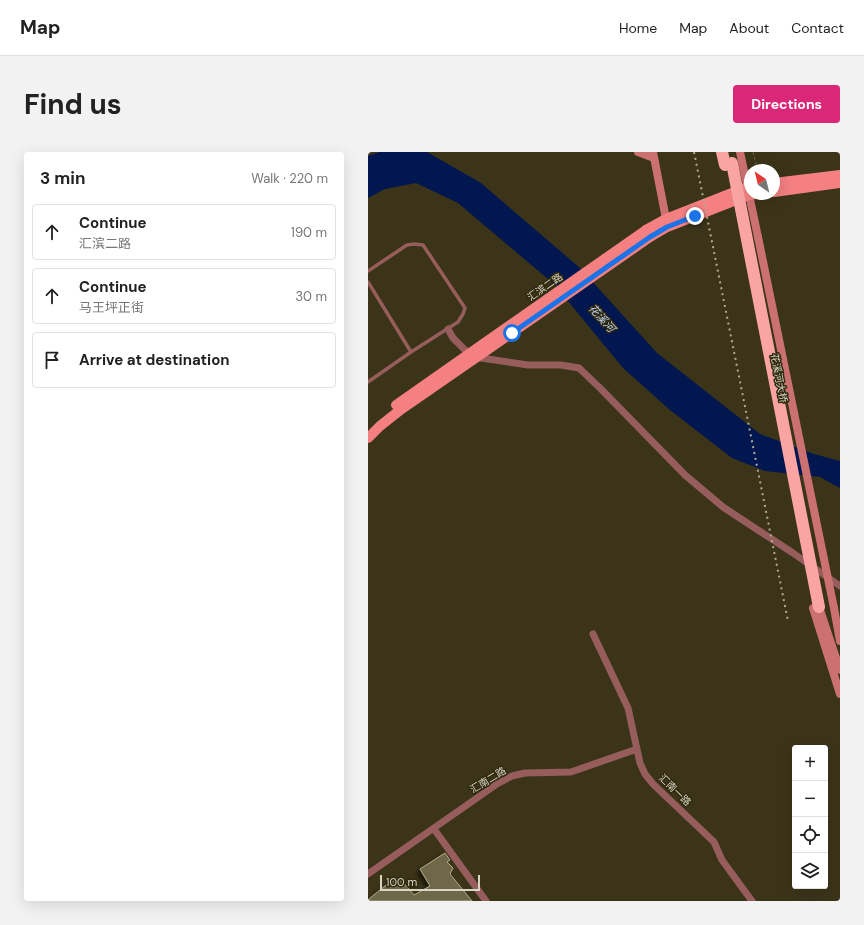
<!DOCTYPE html>
<html lang="en">
<head>
<meta charset="utf-8">
<style>
  :root { --surface:#fff; --page:#f2f2f2; --text:#222; --muted:#767676; --line:#e0e0e0; --accent:#db2777 }
  body { margin:0; font-family:"DM Sans","Noto Sans SC",sans-serif; background:var(--page); color:var(--text) }
  .controls { position:absolute; right:12px; bottom:12px; display:grid; overflow:hidden; border-radius:4px; box-shadow:0 4px 16px #0002 }
  .controls button { width:36px; height:36px; display:grid; place-items:center; padding:0; border:0; border-bottom:1px solid var(--line); background:var(--surface); color:var(--text); font:20px sans-serif }
  .compass { position:absolute; left:376px; top:12px; width:36px; height:36px; border-radius:50%; background:var(--surface); box-shadow:0 4px 16px #0002; rotate:325deg }
  .scale { position:absolute; left:12px; bottom:10px; width:100px; box-sizing:border-box; padding-left:4px; border:2px solid #d9d5c6; border-top:0; font-size:11px; line-height:14px; white-space:nowrap; color:#d9d5c6; -webkit-text-stroke:3px #302a0f; paint-order:stroke }
  .stop { position:absolute; width:12px; height:12px; margin:-9px; border:3px solid #1a73e8; border-radius:50%; background:#fff }
  .stop.end { background:#1a73e8; border-color:#fff; box-shadow:0 1px 4px #0008 }
  .list { margin:0; padding:0; list-style:none }
  h2 { display:flex; justify-content:space-between; align-items:center; height:52px; margin:0; padding:0 16px; font-size:17px }
  h2 small { font-size:13px; font-weight:400; color:var(--muted) }
  .list li { display:grid; grid-template-columns:26px 1fr auto; gap:12px; align-items:center; box-sizing:border-box; height:56px; margin:0 8px 8px; padding:0 8px; border:1px solid var(--line); border-radius:4px }
  .list b { display:block; font-size:15px; white-space:nowrap }
  .list p { margin:0; font-size:13px; white-space:nowrap; color:var(--muted) }
  .list em { font-size:13px; font-style:normal; color:var(--muted) }
  .icon { flex:none; width:22px; height:22px; fill:none; stroke:currentColor; stroke-width:2; stroke-linecap:round; stroke-linejoin:round }
  .map { position:relative; flex:none; width:472px; height:749px; overflow:hidden; border-radius:4px }
  header { display:flex; align-items:center; gap:24px; box-sizing:border-box; height:56px; padding:0 20px; background:var(--surface); border-bottom:1px solid var(--line) }
  header strong { font-size:19px }
  nav { display:flex; gap:22px; margin-inline-start:auto; font-size:14px }
  .intro { display:flex; align-items:center; justify-content:space-between; box-sizing:border-box; height:96px; padding:0 24px }
  h1 { margin:0; font-size:28px }
  .button { padding:10px 18px; border-radius:4px; background:var(--accent); color:#fff; font-size:14px; font-weight:700 }
  main { display:flex; gap:24px; padding:0 24px }
  aside { flex:1; background:var(--surface); border-radius:4px; box-shadow:0 4px 16px #0002 }
  .map>svg:first-child { display:block }
  .water { fill:#021650 }
  .building { fill:#6e674a; stroke:#b0a98a; filter:url(#shadow) }
  .lines { fill:none; stroke-linecap:round; stroke-linejoin:round }
  .path { stroke:#6b654e; stroke-width:1; stroke-dasharray:3 2; stroke-linecap:butt }
  .lane { stroke:#965d5c; stroke-width:3.5 }
  .street { stroke:#965d5c; stroke-width:7 }
  .secondary { stroke:#cc7172; stroke-width:8 }
  .primary { stroke:#f58082; stroke-width:10 }
  .highway { stroke:#faa5a4; stroke-width:12 }
  .rail { stroke:#b0ab99; stroke-width:2; stroke-dasharray:2 4; stroke-linecap:butt }
  .secondary-bridge { stroke:#cc7172; stroke-width:8 }
  .primary-bridge { stroke:#f58082; stroke-width:10 }
  .highway-bridge { stroke:#faa5a4; stroke-width:12 }
  .route { stroke:#1a73e8; stroke-width:5 }
  .labels { text-anchor:middle; dominant-baseline:central; stroke-width:3; stroke-linejoin:round; paint-order:stroke }
  .street-label { font-size:10px; fill:#d9d5c6; stroke:#302a0f }
  .water-label { font-size:11px; font-style:italic; fill:#c0d4f9; stroke:#302a0f }
</style>
</head>
<body>
<header>
<strong>Map</strong>
<nav><a>Home</a><a>Map</a><a>About</a><a>Contact</a></nav>
</header>
<div class="intro"><h1>Find us</h1><a class="button">Directions</a></div>
<main>
<aside>
<h2>3 min<small>Walk · 220 m</small></h2>
<ul class="list">
<li><svg class="icon" aria-label="ahead" viewBox="0 0 24 24"><path d="M12 20V5M6 11l6-6 6 6"/></svg><div><b>Continue</b><p>汇滨二路</p></div><em>190 m</em></li>
<li><svg class="icon" aria-label="ahead" viewBox="0 0 24 24"><path d="M12 20V5M6 11l6-6 6 6"/></svg><div><b>Continue</b><p>马王坪正街</p></div><em>30 m</em></li>
<li><svg class="icon" aria-label="arrive" viewBox="0 0 24 24"><path d="M6 21V4h12l-3 4 3 4H6"/></svg><div><b>Arrive at destination</b></div></li>
</ul>
</aside>
<div class="map">
<svg width="472" height="749" viewBox="0 0 472 749">
  <defs>
    <filter id="shadow"><feDropShadow dx="-3" dy="3" stdDeviation="2" flood-color="#0009"/></filter>
  </defs>
  <rect width="100%" height="100%" fill="#3b3419"/>
  <path class="water" d="M12 0H59L113 31 212 116 289 201 392 282 446 302 472 309V336L452 325 397 319 364 306 302 258 255 216 186 132 90 51 48 31 17 37 0 46V4Z"/>
  <path class="building" d="M77 701 82 708 79 710 85 716 82 722 104 749H1L2 746 27 726 33 728 46 743 62 734 52 717Z"/>
  <g class="lines">
    <path class="path" d="M385 0 389 16 391 18"/>
    <path class="lane" d="M0 119 39 93 46 92 55 93 97 156 95 162 90 170 43 200 0 230
      M0 130 43 200"/>
    <path class="street" d="M80 177 85 186 97 198 113 206 160 213H193L211 216 232 236 317 323 355 355 425 401 472 434
      M225 482 260 556 272 611 277 622 285 632 346 690 354 708 384 749
      M66 677 118 749
      M0 722 129 632 144 624 157 621 203 620 269 597"/>
    <path class="secondary" d="M270 0 286 6
      M285 0 299 72
      M372 0 390 85
      M451 455 472 518
      M445 456 472 542
      M466 456 472 489"/>
    <path class="primary" d="M406 31 472 23
      M406 40 472 31
      M278 78 298 67 382 34
      M282 85 299 75 381 43 387 42
      M0 286 12 274 31 259"/>
    <path class="highway" d="M354 0 357 13"/>
    <path class="rail" d="M326 0 420 469"/>
    <path class="secondary-bridge" d="M390 85 466 456"/>
    <path class="primary-bridge" d="M28 253 278 78
      M31 259 282 85"/>
    <path class="highway-bridge" d="M364 11 451 455"/>
  </g>
  <g class="lines">
    <path class="route" d="M144 181 282 85 299 75 327 64"/>
  </g>
  <g class="labels">
    <g class="street-label">
      <text transform="translate(177 135) rotate(-35)">汇滨二路</text>
      <text transform="translate(411 226) rotate(79)">花溪河大桥</text>
      <text transform="translate(120 628) rotate(-31)">汇南二路</text>
      <text transform="translate(307 638) rotate(44)">汇南一路</text>
    </g>
    <g class="water-label">
      <text transform="translate(234 166) rotate(48)">花溪河</text>
    </g>
  </g>
</svg>
<div class="controls">
<button>+</button>
<button>−</button>
<button><svg class="icon" aria-label="locate" viewBox="0 0 24 24"><circle cx="12" cy="12" r="6"/><path d="M12 2v4M12 18v4M2 12h4M18 12h4"/></svg></button>
<button><svg class="icon" aria-label="layers" viewBox="0 0 24 24"><path d="M12 4l9 5-9 5-9-5zM3 14l9 5 9-5"/></svg></button>
</div>
<svg class="compass" viewBox="-18 -18 36 36"><path d="M0-13l5 13h-10z" fill="#e53935"/><path d="M0 13l5-13h-10z" fill="#767676"/></svg>
<div class="scale">100 m</div>
<div class="stop" style="left:144px;top:181px"></div>
<div class="stop end" style="left:327px;top:64px"></div>
</div>
</main>
</body>
</html>
